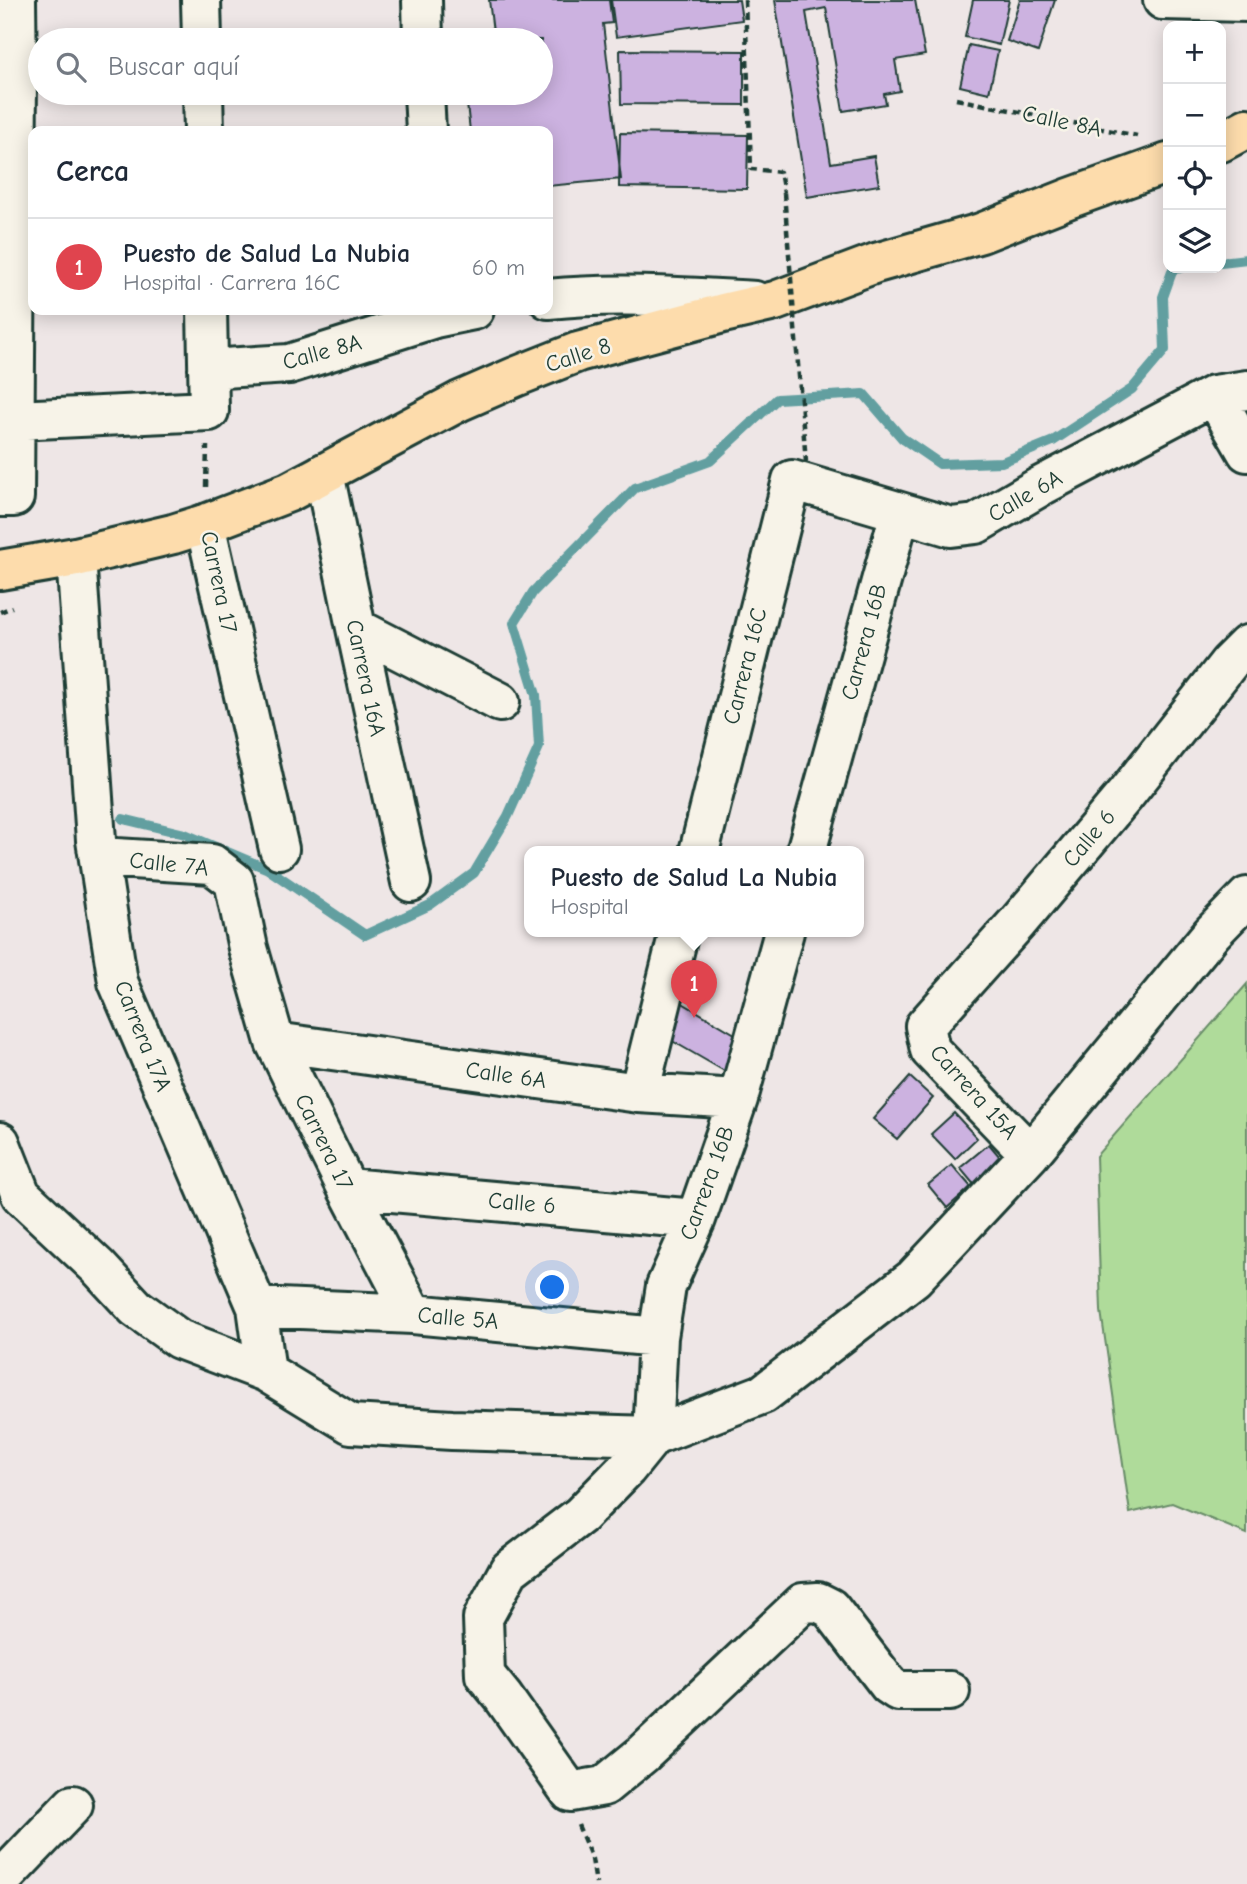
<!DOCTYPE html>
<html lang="es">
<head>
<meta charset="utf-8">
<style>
  :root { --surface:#fff; --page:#f2f2f3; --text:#1f2937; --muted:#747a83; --line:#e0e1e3; --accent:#7c3aed }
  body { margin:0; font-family:"Comic Neue",sans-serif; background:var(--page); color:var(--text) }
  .controls { position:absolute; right:21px; top:21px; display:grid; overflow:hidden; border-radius:14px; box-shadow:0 4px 18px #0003 }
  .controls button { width:63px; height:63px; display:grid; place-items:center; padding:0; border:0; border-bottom:2px solid var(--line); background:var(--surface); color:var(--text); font:35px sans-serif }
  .you { position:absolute; left:553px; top:1288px; width:24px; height:24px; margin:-18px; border:5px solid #fff; border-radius:50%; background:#1a73e8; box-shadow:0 0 0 10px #1a73e833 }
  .badge { display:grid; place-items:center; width:46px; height:46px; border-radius:50%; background:var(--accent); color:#fff; font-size:23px; font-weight:700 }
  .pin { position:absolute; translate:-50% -58px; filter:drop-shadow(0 2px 4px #0008) }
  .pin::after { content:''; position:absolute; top:37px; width:24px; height:21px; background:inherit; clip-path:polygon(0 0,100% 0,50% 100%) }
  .popup { position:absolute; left:524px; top:846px; width:340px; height:91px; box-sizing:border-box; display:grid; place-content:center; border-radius:14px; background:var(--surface); filter:drop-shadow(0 2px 5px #0005); font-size:23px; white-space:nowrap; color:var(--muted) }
  .popup b { font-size:26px; color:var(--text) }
  .popup::after { content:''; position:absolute; left:50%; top:100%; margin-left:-14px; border:14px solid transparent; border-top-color:var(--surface) }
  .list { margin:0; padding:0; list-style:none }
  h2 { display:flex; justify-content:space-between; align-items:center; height:91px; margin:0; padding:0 28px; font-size:30px }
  h2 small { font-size:23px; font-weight:400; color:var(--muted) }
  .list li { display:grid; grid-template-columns:46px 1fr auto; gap:21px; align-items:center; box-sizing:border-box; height:98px; padding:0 28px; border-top:2px solid var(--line) }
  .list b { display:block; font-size:26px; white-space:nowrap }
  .list p { margin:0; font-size:23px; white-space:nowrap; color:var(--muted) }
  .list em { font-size:23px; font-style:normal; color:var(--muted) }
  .icon { flex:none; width:38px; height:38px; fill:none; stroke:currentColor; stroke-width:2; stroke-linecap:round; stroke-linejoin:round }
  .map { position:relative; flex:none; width:1247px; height:1884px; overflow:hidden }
  .search { position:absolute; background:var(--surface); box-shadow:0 4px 18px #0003; left:28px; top:28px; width:525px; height:77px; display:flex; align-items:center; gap:18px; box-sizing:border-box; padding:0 24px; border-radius:38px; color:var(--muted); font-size:26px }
  .panel { position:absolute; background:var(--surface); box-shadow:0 4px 18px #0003; left:28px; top:126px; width:525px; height:189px; border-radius:14px }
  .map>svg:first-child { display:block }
  .green { fill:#afdb9a; stroke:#678c67; stroke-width:2 }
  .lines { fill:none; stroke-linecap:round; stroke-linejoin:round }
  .stream { stroke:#629fa0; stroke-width:10 }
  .building { fill:#ccb2e0; stroke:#1f3d34; stroke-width:2 }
  .minor-casing { stroke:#1f3d34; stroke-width:44 }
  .major-casing { stroke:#1f3d34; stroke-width:44 }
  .path { stroke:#1f3d34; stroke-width:4.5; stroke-dasharray:7 5; stroke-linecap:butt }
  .minor { stroke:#f7f3e8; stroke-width:38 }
  .major { stroke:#fddcac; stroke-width:38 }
  .path-bridge { stroke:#1f3d34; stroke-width:4.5; stroke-dasharray:7 5; stroke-linecap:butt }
  .labels { text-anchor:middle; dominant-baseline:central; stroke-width:5; stroke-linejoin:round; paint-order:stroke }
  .street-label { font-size:23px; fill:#1f3d34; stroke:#f7f3e8 }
</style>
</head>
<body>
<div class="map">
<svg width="1247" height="1884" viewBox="0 0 1247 1884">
  <rect width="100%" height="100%" fill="#eee6e6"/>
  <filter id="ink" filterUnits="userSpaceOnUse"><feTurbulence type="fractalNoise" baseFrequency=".0143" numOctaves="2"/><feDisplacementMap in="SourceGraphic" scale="14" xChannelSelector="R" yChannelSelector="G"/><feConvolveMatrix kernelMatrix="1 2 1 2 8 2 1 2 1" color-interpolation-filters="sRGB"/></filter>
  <g filter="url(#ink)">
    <path class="green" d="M1247 984V1534L1172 1503 1130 1513 1101 1311 1096 1156Z"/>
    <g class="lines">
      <path class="stream" d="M1221 262 1247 259
        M123 819 185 834 268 869 365 935 430 905 474 873 508 816 539 747 536 695 514 623 533 592 635 488 710 461 777 399 864 394 902 438 940 464 1002 462 1053 441 1132 389 1165 350 1163 297 1173 269 1181 268"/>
    </g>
    <path class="building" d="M489 0H609L612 23 603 24 621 179 548 186V131H470L466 95 483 93H541V40H494Z
      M611 0H739L742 20 616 37Z
      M775 0H915L925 55 895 60 900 91 884 94 886 104 843 111 826 8 806 12 831 163 874 156 879 185 807 197Z
      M973 0H1009L999 45 965 37Z
      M1020 0H1055L1038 52 1007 41Z
      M969 45 998 51 989 93 960 86Z
      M620 50 744 51V105L621 104Z
      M620 133 748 135 747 189 619 187Z
      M674 998 745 1040 726 1072 655 1031Z
      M910 1077 933 1098 897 1139 873 1119Z
      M954 1113 977 1138 955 1159 931 1134Z
      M989 1144 1005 1163 976 1187 960 1168Z
      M952 1165 971 1187 947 1208 928 1185Z"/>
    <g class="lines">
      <defs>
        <path id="minor" d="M201 0 202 40
          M422 0 423 40
          M1163 0 1247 2
          M203 93 204 131
          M424 93 426 131
          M548 299C617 292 686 297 755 301
          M208 369 289 364 435 318 474 310
          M1214 395 1247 452
          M15 420 209 411 207 310
          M324 473 356 628 411 882
          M0 497H14L17 78 16 0
          M205 524 279 849
          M76 557 96 840 118 982 257 1307 266 1372
          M356 628 500 702
          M699 852 792 480 951 527 976 524 1041 486 1214 395 1247 390
          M806 852 900 513
          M100 857 212 864 234 881 248 948 275 1042 347 1188 413 1314
          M784 932 738 1099 696 1219 666 1286 658 1337 653 1436 627 1468 581 1515 509 1570 483 1618 485 1675 503 1697 570 1792 604 1786 643 1754 803 1603 818 1602 830 1608 889 1685 898 1691H950
          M275 1042 639 1093 738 1099
          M639 1093 679 932
          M0 1142 21 1195 98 1267 136 1308 179 1339 266 1372 351 1424 452 1430 653 1436 763 1394 914 1278 1030 1154 1212 933 1247 897
          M1030 1154 930 1050 925 1026 1018 922 1126 794 1229 663 1247 645
          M347 1188 696 1219
          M257 1307 413 1314 658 1337
          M0 1881 73 1805"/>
        <path id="major" d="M1221 142 1247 128
          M0 570 76 557 173 534 205 524 289 492 460 401 515 377 578 352 723 313 775 301 876 263 981 233 1070 198 1168 163"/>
      </defs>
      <use href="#minor" class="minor-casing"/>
      <use href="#major" class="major-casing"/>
      <path class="path" d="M745 0 751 169 780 172 784 193
        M956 99 1137 136
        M206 487 207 446
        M0 612 12 607
        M578 1825 592 1859 596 1884"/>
      <use href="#minor" class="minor"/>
      <use href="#major" class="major"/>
      <path class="path-bridge" d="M784 193 806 462"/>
    </g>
  </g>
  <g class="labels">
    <g class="street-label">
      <text transform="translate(1062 121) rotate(12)">Calle 8A</text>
      <text transform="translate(322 352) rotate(-15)">Calle 8A</text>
      <text transform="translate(578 355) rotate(-18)">Calle 8</text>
      <text transform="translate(1025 496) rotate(-30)">Calle 6A</text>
      <text transform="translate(219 582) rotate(78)">Carrera 17</text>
      <text transform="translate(864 642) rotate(-75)">Carrera 16B</text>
      <text transform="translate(745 666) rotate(-76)">Carrera 16C</text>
      <text transform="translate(366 678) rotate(78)">Carrera 16A</text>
      <text transform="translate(1089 838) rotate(-50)">Calle 6</text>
      <text transform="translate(169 864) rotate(6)">Calle 7A</text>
      <text transform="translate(143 1036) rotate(68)">Carrera 17A</text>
      <text transform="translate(506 1075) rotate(8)">Calle 6A</text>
      <text transform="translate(974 1092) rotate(48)">Carrera 15A</text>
      <text transform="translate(324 1142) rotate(64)">Carrera 17</text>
      <text transform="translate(707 1183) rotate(-70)">Carrera 16B</text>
      <text transform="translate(522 1203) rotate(5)">Calle 6</text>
      <text transform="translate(458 1318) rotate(5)">Calle 5A</text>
    </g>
  </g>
</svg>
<div class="controls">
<button>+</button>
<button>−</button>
<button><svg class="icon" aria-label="locate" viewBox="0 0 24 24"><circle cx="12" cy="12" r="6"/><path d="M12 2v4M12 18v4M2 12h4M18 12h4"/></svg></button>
<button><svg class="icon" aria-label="layers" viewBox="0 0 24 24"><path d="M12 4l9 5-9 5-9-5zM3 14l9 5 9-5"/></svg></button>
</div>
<div class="you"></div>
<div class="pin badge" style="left:694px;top:1018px;background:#e0444e">1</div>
<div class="popup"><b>Puesto de Salud La Nubia</b>Hospital</div>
<div class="search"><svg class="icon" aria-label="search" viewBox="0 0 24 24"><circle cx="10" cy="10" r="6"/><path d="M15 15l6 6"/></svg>Buscar aquí</div>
<section class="panel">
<h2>Cerca<small></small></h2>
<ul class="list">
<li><span class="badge" style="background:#e0444e">1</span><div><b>Puesto de Salud La Nubia</b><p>Hospital · Carrera 16C</p></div><em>60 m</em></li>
</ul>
</section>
</div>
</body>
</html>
